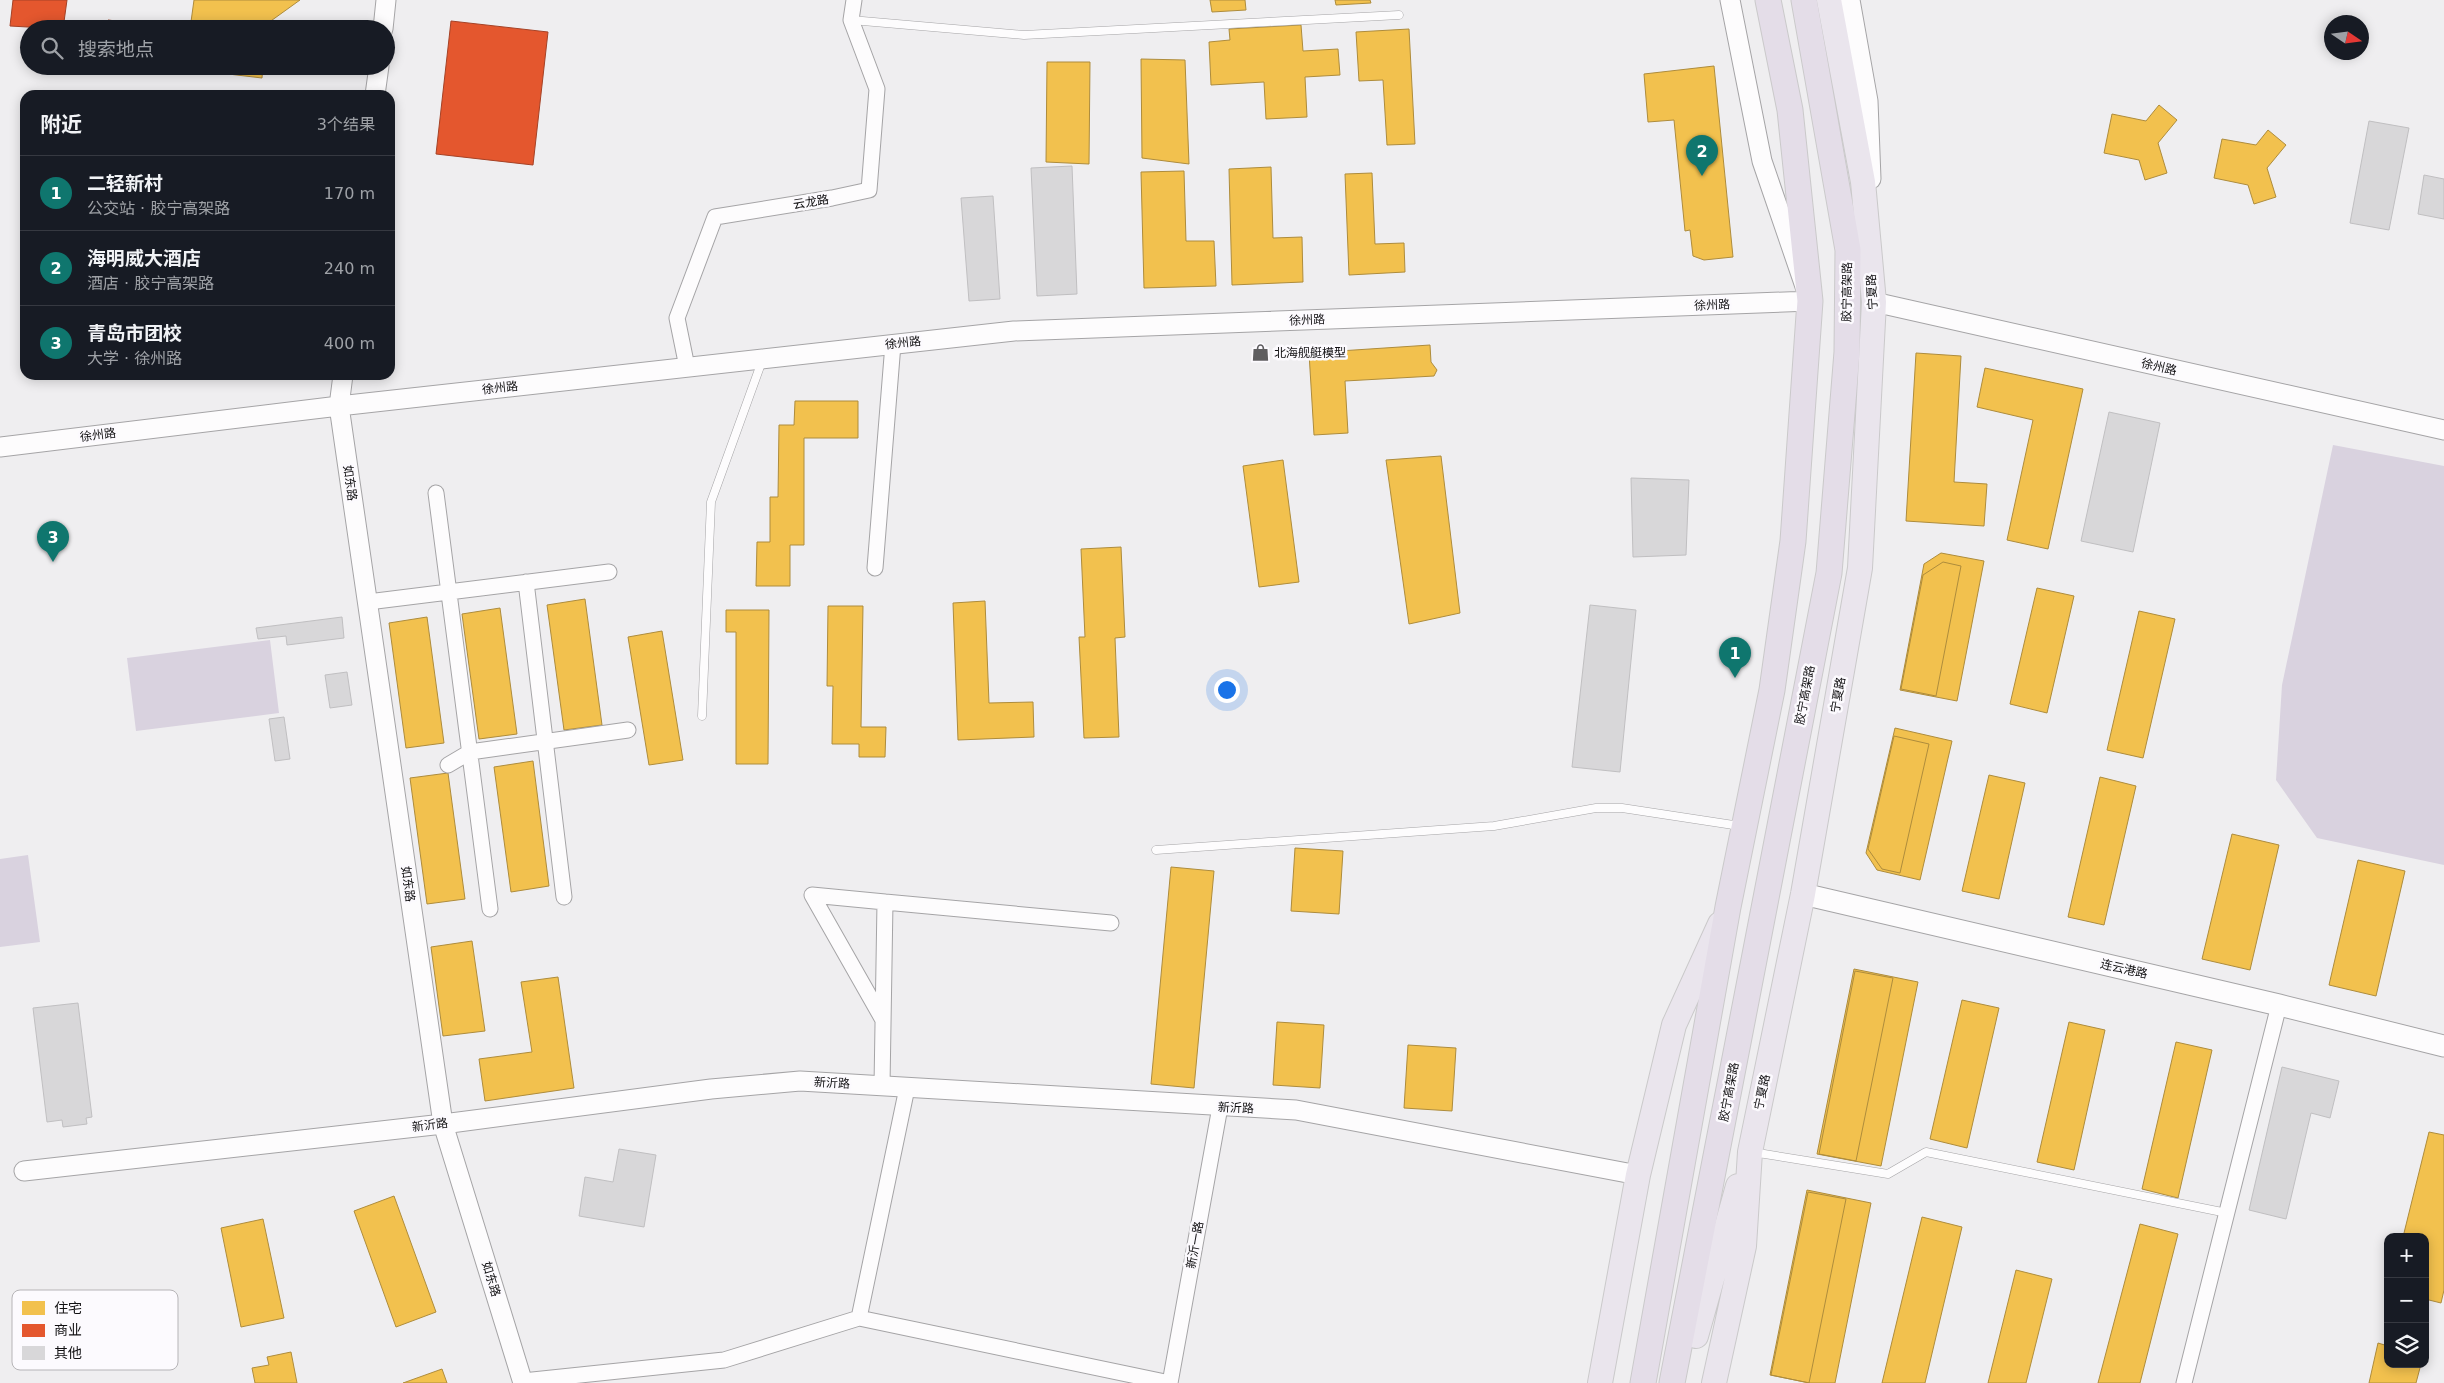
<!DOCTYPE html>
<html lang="zh">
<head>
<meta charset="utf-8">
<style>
  :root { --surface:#171b24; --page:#242831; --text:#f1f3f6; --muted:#9ea1a6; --line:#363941; --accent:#0f766e }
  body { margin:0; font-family:"DejaVu Sans","Noto Sans SC",sans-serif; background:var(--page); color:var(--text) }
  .controls { position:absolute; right:15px; bottom:15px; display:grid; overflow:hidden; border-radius:10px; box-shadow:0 2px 12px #0003 }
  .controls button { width:45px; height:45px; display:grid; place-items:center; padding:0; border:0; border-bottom:1px solid var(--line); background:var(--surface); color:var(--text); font:25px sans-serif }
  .compass { position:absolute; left:2324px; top:15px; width:45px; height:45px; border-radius:50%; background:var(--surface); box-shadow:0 2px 12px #0003; rotate:103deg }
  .you { position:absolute; left:1226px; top:689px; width:18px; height:18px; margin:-12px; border:4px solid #fff; border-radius:50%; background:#1a73e8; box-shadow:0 0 0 8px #1a73e833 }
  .badge { display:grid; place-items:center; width:32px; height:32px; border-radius:50%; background:var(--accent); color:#fff; font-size:16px; font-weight:700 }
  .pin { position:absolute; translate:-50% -41px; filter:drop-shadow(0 1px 2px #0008) }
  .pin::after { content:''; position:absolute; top:26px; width:18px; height:15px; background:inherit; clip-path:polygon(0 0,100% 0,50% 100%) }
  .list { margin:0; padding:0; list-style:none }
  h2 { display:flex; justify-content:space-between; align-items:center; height:65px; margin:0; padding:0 20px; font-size:21px }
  h2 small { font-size:16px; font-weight:400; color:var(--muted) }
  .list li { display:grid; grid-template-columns:32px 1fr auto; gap:15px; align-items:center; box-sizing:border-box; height:75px; padding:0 20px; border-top:1px solid var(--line) }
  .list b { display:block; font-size:19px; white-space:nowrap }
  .list p { margin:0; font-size:16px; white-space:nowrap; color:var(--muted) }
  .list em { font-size:16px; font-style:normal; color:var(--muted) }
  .icon { flex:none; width:28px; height:28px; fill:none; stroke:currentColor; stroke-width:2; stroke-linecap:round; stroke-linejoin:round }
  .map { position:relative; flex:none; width:2444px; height:1383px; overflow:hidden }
  .search { position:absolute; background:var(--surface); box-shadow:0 2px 12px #0003; left:20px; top:20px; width:375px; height:55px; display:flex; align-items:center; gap:12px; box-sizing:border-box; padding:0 18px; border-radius:28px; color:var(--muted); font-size:19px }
  .panel { position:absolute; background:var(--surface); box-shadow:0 2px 12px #0003; left:20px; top:90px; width:375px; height:290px; border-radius:15px }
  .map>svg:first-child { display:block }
  .green { fill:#d9d2df }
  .homes { fill:#f2c14e; stroke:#ae8c3c }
  .shops { fill:#e4572e; stroke:#a54226 }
  .building { fill:#d8d7d9; stroke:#c0bfc1 }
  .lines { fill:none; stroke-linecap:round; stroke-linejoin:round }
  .service-casing { stroke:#a5a4a6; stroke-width:9 }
  .minor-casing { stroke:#a5a4a6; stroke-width:17 }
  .tertiary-casing { stroke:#a5a4a6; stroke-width:21 }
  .secondary-casing { stroke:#a5a4a6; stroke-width:23 }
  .primary-casing { stroke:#cac9ca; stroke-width:26 }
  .trunk-casing { stroke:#cac9ca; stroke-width:27 }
  .service { stroke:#fdfcfd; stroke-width:8 }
  .minor { stroke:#fdfcfd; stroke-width:15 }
  .tertiary { stroke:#fdfcfd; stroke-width:19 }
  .secondary { stroke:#fdfcfd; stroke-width:21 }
  .primary { stroke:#eae5ed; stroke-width:24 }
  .trunk { stroke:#e4dde8; stroke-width:25 }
  .labels { text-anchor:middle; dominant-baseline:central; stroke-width:5; stroke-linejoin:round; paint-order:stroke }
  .street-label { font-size:12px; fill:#111012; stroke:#fcfafe }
  .poi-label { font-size:12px; fill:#111012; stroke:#fcfafe; text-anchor:start }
  .key { fill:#fcfafe; stroke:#b6b4b7; stroke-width:1 }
  .key-label { font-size:14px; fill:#111012 }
</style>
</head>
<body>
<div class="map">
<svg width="2444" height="1383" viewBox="0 0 2444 1383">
  <rect width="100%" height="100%" fill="#efeef0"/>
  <path class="green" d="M2333 445 2444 466V865L2317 838 2276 780 2282 685Z
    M270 640 279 713 136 731 127 658Z
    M28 855 40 942 0 947V859Z"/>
  <path class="homes" d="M194 0H300L268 23V29H190Z
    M1210 0H1245L1246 10 1212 12Z
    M1335 0H1370L1371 3 1336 5Z
    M1301 25 1303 51 1338 49 1340 75 1305 77 1307 117 1266 119 1264 82 1211 85 1209 42 1230 40 1229 29Z
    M1409 29 1415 144 1387 145 1383 80 1359 81 1356 32Z
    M1141 59 1185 60 1189 164 1142 158Z
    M1047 62H1090L1089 164 1046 162Z
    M186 66H263L262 78 186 69Z
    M1714 66 1733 257 1704 260 1693 256 1690 230 1685 231 1674 120 1648 122 1644 74Z
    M2159 105 2177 120 2158 143 2167 173 2145 180 2139 160 2104 153 2112 114 2146 121Z
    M2268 130 2286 145 2267 168 2276 197 2254 204 2248 185 2214 178 2222 139 2256 145Z
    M1271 167 1273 238 1302 237 1303 282 1232 285 1229 169Z
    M1184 171 1186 241H1214L1216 286 1144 288 1141 172Z
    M1372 173 1375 244 1404 243 1405 272 1349 275 1345 174Z
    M1430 345 1431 362 1437 370 1434 376 1345 381 1348 433 1314 435 1309 353Z
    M1916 353 1961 356 1954 482 1987 484 1984 526 1906 521Z
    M1985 368 2083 389 2048 549 2007 540 2033 420 1977 407Z
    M795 401H858V438H804V545H790V586H756L757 542H770V497H778L779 425H794Z
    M1441 456 1460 613 1409 624 1386 460Z
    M1283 460 1299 582 1259 587 1243 466Z
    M1121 547 1125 637 1115 638 1119 737 1084 738 1079 637H1085L1081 549Z
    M1941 553 1984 561 1957 701 1900 690 1924 564Z
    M1943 562 1961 566 1936 696 1901 689 1923 575Z
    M2037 588 2074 596 2047 713 2010 704Z
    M585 599 602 725 564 730 547 605Z
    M985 601 989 703 1033 702 1034 737 958 740 953 603Z
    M828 606H863L861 727H886L885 757H859V744H832L833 686H827Z
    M500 608 517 734 479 739 462 614Z
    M726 610H769L768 764H736V632H726Z
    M2139 611 2175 619 2143 758 2107 750Z
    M427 617 444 743 406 748 389 623Z
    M662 631 683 760 649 765 628 637Z
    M1895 728 1952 741 1920 880 1877 870 1866 853Z
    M1894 736 1929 744 1900 873 1882 869 1868 849Z
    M533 761 549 886 511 892 494 767Z
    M448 773 465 899 427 904 410 778Z
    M1989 775 2025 783 1999 899 1962 891Z
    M2100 777 2136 786 2104 925 2068 917Z
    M2232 834 2279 845 2250 970 2202 959Z
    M1295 848 1343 851 1339 914 1291 911Z
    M2358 860 2405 871 2376 996 2329 985Z
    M1171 867 1214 871 1194 1088 1151 1084Z
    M472 941 485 1031 443 1036 431 947Z
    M1854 969 1918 982 1881 1166 1817 1154Z
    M1855 971 1893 978 1856 1161 1819 1154Z
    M558 977 574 1088 485 1101 479 1059 532 1052 521 982Z
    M1962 1000 1999 1008 1967 1148 1930 1139Z
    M1277 1022 1324 1025 1320 1088 1273 1085Z
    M2069 1022 2105 1030 2074 1170 2037 1162Z
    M2176 1042 2212 1050 2178 1198 2142 1189Z
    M1408 1045 1456 1048 1452 1111 1404 1108Z
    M2429 1132 2444 1135V1290L2441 1303 2425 1299V1237H2403Z
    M1807 1190 1871 1203 1835 1383H1810L1770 1375Z
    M1808 1192 1846 1199 1809 1383 1771 1375Z
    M394 1196 436 1312 396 1327 354 1211Z
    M1922 1217 1962 1227 1925 1383H1882Z
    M263 1219 284 1318 241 1327 221 1228Z
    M2140 1224 2178 1234 2140 1383H2098Z
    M2016 1270 2052 1279 2026 1383H1988Z
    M2378 1343 2388 1346V1364H2421L2416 1383H2369Z
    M291 1352 297 1383H255L252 1368 269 1365 267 1357Z
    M442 1369 447 1383H403Z"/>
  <path class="shops" d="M13 0H67L63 29 10 26Z
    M108 20 139 24 138 29H107Z
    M451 21 548 32 533 165 436 154Z"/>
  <path class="building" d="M2369 121 2409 128 2389 230 2350 223Z
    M1072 166 1077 294 1037 296 1031 168Z
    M2424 175 2444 179V219L2418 214Z
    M993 196 1000 299 969 301 961 198Z
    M2109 412 2160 423 2133 552 2081 541Z
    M1631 478 1689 480 1686 555 1633 557Z
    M1590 605 1636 610 1620 772 1572 767Z
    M342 617 344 638 287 645 286 636 258 639 256 628Z
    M347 672 352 705 330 708 325 675Z
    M284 717 290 759 275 761 269 719Z
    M78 1003 92 1117 86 1118 87 1124 63 1127 62 1120 47 1122 33 1008Z
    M2282 1067 2339 1081 2330 1118 2311 1113 2286 1219 2249 1210Z
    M619 1149 656 1155 644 1227 579 1216 585 1177 613 1182Z"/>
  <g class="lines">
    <defs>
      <path id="service" d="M851 20 1024 35 1399 15
        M702 716 711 502 762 361
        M1156 850 1494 826 1596 808H1622L1740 826
        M1752 1152 1888 1174 1926 1152 2227 1213"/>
      <path id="minor" d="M687 367 677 318 715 217 832 198 869 190 877 89 851 20 854 0
        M436 493 490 909
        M875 568 893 344
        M526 582 564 897
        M368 602 609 572
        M448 765 470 752 628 730
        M885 902 1111 923
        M882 1086 885 902 812 895 883 1020
        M859 1318 907 1088
        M523 1381 724 1360 859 1318 1170 1383
        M1170 1383 1220 1107
        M2184 1383 2279 1005"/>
      <path id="tertiary" d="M1850 0 1868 101 1871 179
        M383 29 386 0
        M375 95 379 66
        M1874 302 2444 430
        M343 375 339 406 443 1124 523 1383
        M0 447 339 406 1014 331 1810 301 1762 161 1730 0
        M24 1171 443 1124 711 1089 800 1081 1296 1110 1638 1175"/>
      <path id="secondary" d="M1803 894 2279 1005 2444 1046"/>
      <path id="primary" d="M1696 1336 1738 1186
        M1600 1383 1638 1175 1674 1025 1720 924
        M1714 1383 1744 1246 1750 1152 1803 894 1860 568 1874 302 1863 182 1829 0"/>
      <path id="trunk" d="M1643 1383 1728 907 1772 690 1793 541 1810 301 1790 110 1768 0
        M1672 1383 1829 573 1847 352 1848 250 1804 0"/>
    </defs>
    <use href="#service" class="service-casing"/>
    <use href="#minor" class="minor-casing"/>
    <use href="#tertiary" class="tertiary-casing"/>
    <use href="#secondary" class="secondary-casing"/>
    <use href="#primary" class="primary-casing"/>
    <use href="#trunk" class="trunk-casing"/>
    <use href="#service" class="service"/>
    <use href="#minor" class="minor"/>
    <use href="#tertiary" class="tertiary"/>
    <use href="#secondary" class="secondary"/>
    <use href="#primary" class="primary"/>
    <use href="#trunk" class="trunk"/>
  </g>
  <defs>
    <symbol id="shop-bare" viewBox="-9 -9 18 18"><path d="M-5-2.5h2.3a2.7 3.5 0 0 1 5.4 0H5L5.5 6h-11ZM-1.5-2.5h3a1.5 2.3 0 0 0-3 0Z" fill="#5f5e60" stroke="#fcfafe" stroke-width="2.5" paint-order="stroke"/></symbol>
  </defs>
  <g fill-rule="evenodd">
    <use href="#shop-bare" x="1248" y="340" width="25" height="25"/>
  </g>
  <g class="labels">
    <g class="street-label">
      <text transform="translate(811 202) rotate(-9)">云龙路</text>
      <text transform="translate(1847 292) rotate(-89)">胶宁高架路</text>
      <text transform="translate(1872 292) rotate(-93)">宁夏路</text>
      <text transform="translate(1712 305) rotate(-2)">徐州路</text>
      <text transform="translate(1307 320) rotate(-2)">徐州路</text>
      <text transform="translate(903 343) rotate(-6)">徐州路</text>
      <text transform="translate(2159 367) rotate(13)">徐州路</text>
      <text transform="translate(500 388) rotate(-6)">徐州路</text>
      <text transform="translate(98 435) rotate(-7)">徐州路</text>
      <text transform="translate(350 483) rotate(82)">如东路</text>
      <text transform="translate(1805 695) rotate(-79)">胶宁高架路</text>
      <text transform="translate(1838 695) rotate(-80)">宁夏路</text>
      <text transform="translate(408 884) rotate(82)">如东路</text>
      <text transform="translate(2124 969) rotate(13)">连云港路</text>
      <text transform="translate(832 1083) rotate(3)">新沂路</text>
      <text transform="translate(1729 1092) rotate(-79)">胶宁高架路</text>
      <text transform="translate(1762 1092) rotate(-78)">宁夏路</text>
      <text transform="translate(1236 1108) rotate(2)">新沂路</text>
      <text transform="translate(430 1125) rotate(-7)">新沂路</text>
      <text transform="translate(1195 1245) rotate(-80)">新沂一路</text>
      <text transform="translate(491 1279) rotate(73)">如东路</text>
    </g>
    <g class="poi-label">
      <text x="1274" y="353">北海舰艇模型</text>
    </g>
  </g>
  <rect x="12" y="1290" width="166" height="80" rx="8" class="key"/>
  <rect x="22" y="1301" width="23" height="14" fill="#f2c14e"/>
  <rect x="22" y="1324" width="23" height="13" fill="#e4572e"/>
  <rect x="22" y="1346" width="23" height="14" fill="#d8d7d9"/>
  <g class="key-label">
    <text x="54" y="1313">住宅</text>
    <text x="54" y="1335">商业</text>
    <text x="54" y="1358">其他</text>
  </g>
</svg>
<div class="controls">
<button>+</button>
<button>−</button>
<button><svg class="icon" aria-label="layers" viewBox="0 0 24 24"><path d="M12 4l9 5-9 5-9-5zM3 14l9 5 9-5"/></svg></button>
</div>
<svg class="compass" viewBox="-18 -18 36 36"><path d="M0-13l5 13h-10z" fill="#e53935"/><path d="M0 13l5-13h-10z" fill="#9ea1a6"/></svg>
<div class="you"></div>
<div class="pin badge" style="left:1735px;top:678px">1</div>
<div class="pin badge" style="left:1702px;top:176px">2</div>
<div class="pin badge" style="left:53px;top:562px">3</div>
<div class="search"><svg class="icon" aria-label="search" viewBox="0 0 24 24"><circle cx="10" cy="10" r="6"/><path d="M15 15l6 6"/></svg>搜索地点</div>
<section class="panel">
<h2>附近<small>3个结果</small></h2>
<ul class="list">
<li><span class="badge">1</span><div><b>二轻新村</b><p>公交站 · 胶宁高架路</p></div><em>170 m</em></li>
<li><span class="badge">2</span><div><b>海明威大酒店</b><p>酒店 · 胶宁高架路</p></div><em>240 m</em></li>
<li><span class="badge">3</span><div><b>青岛市团校</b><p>大学 · 徐州路</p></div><em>400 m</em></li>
</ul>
</section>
</div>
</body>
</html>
